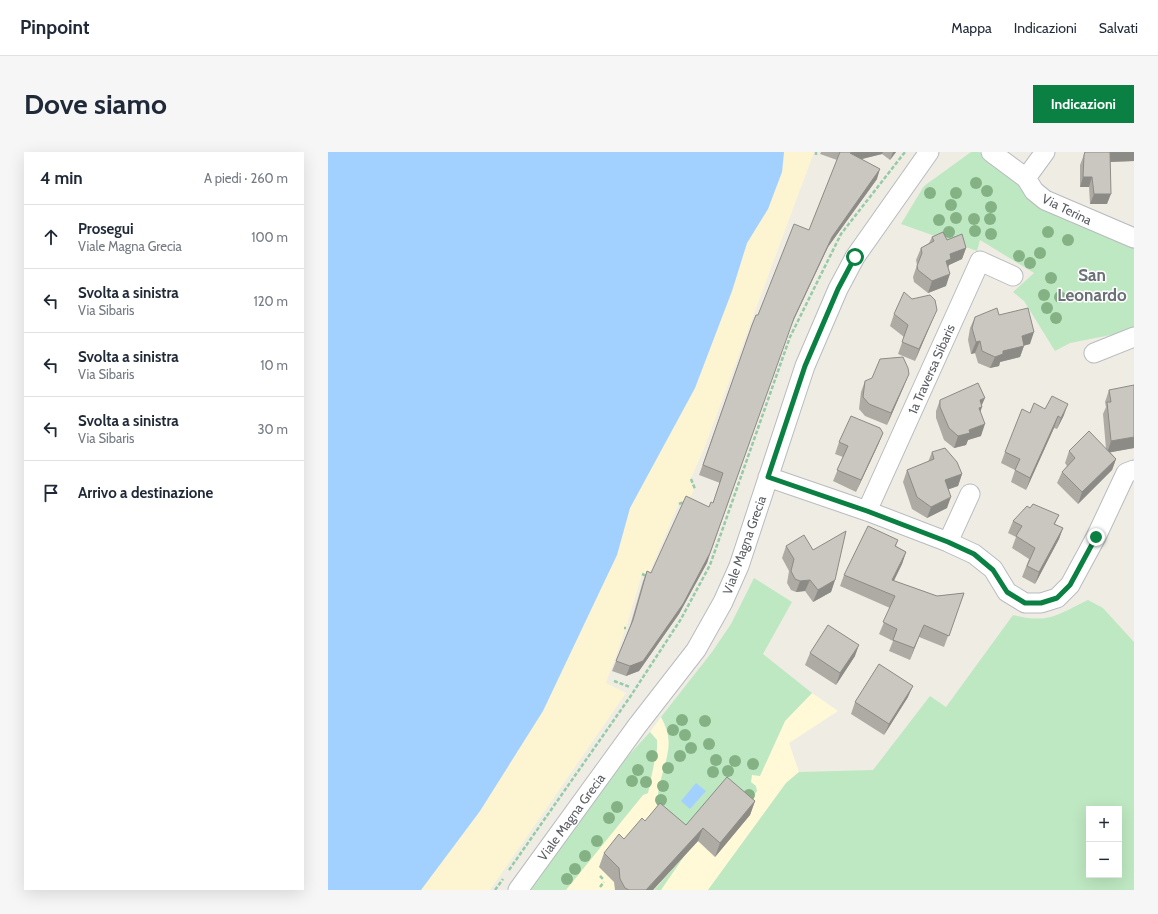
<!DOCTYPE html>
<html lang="it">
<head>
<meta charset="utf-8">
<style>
  :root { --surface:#fff; --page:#f6f6f7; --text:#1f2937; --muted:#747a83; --line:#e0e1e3; --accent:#0b8043 }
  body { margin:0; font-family:Cabin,sans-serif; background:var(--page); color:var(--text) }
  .controls { position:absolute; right:12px; bottom:12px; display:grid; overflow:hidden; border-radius:0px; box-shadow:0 4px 16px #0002 }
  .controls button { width:36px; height:36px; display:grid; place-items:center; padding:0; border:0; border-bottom:1px solid var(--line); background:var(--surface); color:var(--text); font:20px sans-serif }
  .stop { position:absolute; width:12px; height:12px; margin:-9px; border:3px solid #0b8043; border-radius:50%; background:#fff }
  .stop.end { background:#0b8043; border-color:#fff; box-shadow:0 1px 4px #0008 }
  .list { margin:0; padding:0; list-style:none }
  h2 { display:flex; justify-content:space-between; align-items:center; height:52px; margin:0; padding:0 16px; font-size:17px }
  h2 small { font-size:13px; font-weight:400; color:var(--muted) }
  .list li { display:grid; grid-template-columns:26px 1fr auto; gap:12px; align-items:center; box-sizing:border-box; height:64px; padding:0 16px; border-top:1px solid var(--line) }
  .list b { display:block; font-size:15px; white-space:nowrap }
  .list p { margin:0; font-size:13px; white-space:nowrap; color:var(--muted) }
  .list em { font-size:13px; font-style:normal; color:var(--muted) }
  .icon { flex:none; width:22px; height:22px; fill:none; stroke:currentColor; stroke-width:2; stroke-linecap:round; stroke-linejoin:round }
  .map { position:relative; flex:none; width:806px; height:738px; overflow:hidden; border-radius:0px }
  header { display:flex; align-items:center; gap:24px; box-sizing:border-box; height:56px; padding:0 20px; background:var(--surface); border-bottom:1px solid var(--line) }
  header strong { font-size:19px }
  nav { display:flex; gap:22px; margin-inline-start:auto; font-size:14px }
  .intro { display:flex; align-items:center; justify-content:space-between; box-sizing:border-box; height:96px; padding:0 24px }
  h1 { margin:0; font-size:28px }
  .button { padding:10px 18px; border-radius:0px; background:var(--accent); color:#fff; font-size:14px; font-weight:700 }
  main { display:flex; gap:24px; padding:0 24px }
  aside { flex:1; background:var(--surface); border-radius:0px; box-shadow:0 4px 16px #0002 }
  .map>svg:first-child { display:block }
  .commercial { fill:#fff9d8 }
  .green { fill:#bee8c1; fill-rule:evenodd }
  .sand { fill:#fdf5d1 }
  .water { fill:#a3d1ff }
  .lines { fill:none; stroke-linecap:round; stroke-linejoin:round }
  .minor-casing { stroke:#b8bbc0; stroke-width:21 }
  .path { stroke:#96caa9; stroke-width:2.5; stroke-dasharray:4 2; stroke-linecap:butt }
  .minor { stroke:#fff; stroke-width:19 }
  .tree { fill:#85b285 }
  .wall { fill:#aeaba5 }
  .shaded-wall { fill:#8d8b86 }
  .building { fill:#cac7c0; stroke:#8d8b86 }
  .route { stroke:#0b8043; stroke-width:5 }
  .labels { text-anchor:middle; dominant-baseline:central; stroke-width:3; stroke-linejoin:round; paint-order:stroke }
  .street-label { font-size:13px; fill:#5b5f65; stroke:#fff }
  .district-label { font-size:17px; font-weight:bold; fill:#6c7177; stroke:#fff }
</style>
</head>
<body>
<header>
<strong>Pinpoint</strong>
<nav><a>Mappa</a><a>Indicazioni</a><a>Salvati</a></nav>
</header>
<div class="intro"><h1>Dove siamo</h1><a class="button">Indicazioni</a></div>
<main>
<aside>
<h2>4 min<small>A piedi · 260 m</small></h2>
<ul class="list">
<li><svg class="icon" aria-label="ahead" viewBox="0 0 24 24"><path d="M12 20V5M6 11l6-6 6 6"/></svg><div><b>Prosegui</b><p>Viale Magna Grecia</p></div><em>100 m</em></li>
<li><svg class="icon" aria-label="left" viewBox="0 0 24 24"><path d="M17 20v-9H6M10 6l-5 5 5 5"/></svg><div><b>Svolta a sinistra</b><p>Via Sibaris</p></div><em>120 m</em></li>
<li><svg class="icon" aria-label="left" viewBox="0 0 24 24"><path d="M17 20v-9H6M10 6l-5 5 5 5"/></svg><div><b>Svolta a sinistra</b><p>Via Sibaris</p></div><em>10 m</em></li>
<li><svg class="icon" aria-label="left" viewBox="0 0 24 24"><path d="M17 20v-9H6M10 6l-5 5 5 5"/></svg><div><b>Svolta a sinistra</b><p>Via Sibaris</p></div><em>30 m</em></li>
<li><svg class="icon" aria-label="arrive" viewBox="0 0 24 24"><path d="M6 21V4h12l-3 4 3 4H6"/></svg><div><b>Arrivo a destinazione</b></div></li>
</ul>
</aside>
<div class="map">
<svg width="806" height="738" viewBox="0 0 806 738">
  <rect width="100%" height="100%" fill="#efede3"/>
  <path class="commercial" d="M484 541 510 559 461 591 471 620 458 631 380 738H223L276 690 315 643 320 641 329 597V588L322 580 333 565 342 587 341 596 331 635 330 654 438 611 457 569Z"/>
  <path class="green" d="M643 0H651L688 26 702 47 712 57 806 92V176L798 180 742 191 727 199 696 149 685 140 706 121 652 88 649 99 573 72 596 34Z
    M426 426 464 450 435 502 484 541 457 569 432 624 424 623 423 630 428 634 429 639 418 653 359 680 330 655C327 621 353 598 333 565L384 500 403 472Z
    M760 448 775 456 806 490V738H380L458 631 471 620 545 618 602 544 618 555 685 463C722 472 728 463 760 448ZM761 657H791V723H761Z
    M322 580 329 588V597L320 641 315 643 238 738H202L290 615Z
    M357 703 333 738H326Z"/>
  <path class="sand" d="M456 0H486L376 297 362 328 366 338 362 346 351 351 320 424 314 422 298 476 278 531 298 541 162 738H93L152 659 254 475 289 403 302 356 367 236 404 139 419 91 440 57 454 20Z"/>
  <path class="water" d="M0 0H456L454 20 440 57 419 91 404 139 367 236 302 356 289 403 215 559 152 659 93 738H0Z
    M368 631 378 639 362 657 353 649Z"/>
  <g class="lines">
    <defs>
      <path id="minor" d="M663 0 698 26 706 39 717 48 806 86
        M698 26 717 0
        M766 201 806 185
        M440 325 539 359 620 390 646 402 665 417 679 440 697 451H713L729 446 742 433 768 385 798 321 806 318
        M539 359 652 109 685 124
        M620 390 642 342
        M190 738 309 574 368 498 395 450 411 414 477 214 510 137 527 105 601 0"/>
    </defs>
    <use href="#minor" class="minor-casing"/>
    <path class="path" d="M488 3V0
      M363 327 367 337
      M351 352 358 349
      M314 422 319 424
      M296 476H298
      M286 529 302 535
      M181 718 302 545 353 467 382 413 462 185 513 82 577 0
      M272 724 276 728
      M272 735 276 730
      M167 738 175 727"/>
    <use href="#minor" class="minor"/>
  </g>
  <g class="tree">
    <circle cx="648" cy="31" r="6"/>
    <circle cx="659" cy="39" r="6"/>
    <circle cx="602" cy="41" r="6"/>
    <circle cx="628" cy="41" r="6"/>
    <circle cx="623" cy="53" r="6"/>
    <circle cx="663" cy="55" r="6"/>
    <circle cx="628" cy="66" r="6"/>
    <circle cx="646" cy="67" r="6"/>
    <circle cx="662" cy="67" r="6"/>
    <circle cx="611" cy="68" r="6"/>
    <circle cx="647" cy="79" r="6"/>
    <circle cx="621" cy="80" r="6"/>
    <circle cx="720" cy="80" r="6"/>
    <circle cx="663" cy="82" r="6"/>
    <circle cx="740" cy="88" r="6"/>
    <circle cx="712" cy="101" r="6"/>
    <circle cx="691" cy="104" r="6"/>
    <circle cx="702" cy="111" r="6"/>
    <circle cx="723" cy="126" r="6"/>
    <circle cx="716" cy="143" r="6"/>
    <circle cx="732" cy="145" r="6"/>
    <circle cx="719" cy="156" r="6"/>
    <circle cx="728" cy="166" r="6"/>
    <circle cx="354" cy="568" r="6"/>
    <circle cx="377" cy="569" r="6"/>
    <circle cx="345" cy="578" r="6"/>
    <circle cx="357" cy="583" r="6"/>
    <circle cx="381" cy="592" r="6"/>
    <circle cx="363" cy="596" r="6"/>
    <circle cx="324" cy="604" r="6"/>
    <circle cx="352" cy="604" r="6"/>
    <circle cx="388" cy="608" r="6"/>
    <circle cx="407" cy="609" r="6"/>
    <circle cx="425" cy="612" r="6"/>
    <circle cx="340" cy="616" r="6"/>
    <circle cx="310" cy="618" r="6"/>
    <circle cx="400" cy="619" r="6"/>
    <circle cx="385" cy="620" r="6"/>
    <circle cx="304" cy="629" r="6"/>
    <circle cx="318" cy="630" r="6"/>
    <circle cx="335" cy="634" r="6"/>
    <circle cx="421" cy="643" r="6"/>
    <circle cx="333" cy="648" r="6"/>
    <circle cx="289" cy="655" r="6"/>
    <circle cx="281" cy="666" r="6"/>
    <circle cx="269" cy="689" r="6"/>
    <circle cx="257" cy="704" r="6"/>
    <circle cx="247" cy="717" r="6"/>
    <circle cx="239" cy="727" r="6"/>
  </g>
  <path class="wall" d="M493 0H568L562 8 554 2 533 7 549 27 500 95 462 175 379 411 351 462 311 519 298 524 284 519 302 474 315 429 319 419 323 421 385 351 392 331 371 323 424 173 481 78 509 8 492 2Z
    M757 0H806V9L782 10 779 52H762L761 35H752V13Z
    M604 85 619 88 638 96 634 107 621 113 620 116 618 134 600 141 586 130 585 125 589 113 588 108 593 96 601 91Z
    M566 162 604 169 587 209 570 202 576 185 562 174Z
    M647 165 702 192 696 193 692 205 672 210 671 214 662 216 650 211 647 201 643 202 640 188 642 176Z
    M537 229 576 234 559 273 537 264 531 257 533 240Z
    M781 238 806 296 782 300 788 307 784 318 750 352 729 331 734 320 739 314 737 311 741 299 778 297 775 262 778 255 777 250Z
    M612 248 654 253 652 261 653 284 640 288 638 293 626 296 616 288 608 266V259Z
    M702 261 736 263 729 277 726 276 698 338 683 330 687 318 673 311 677 300Z
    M555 281 550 293 528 340 505 329 515 305 507 302 511 290Z
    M604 300 634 322 630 334 621 337 619 356 599 366 584 357 575 330 579 318 600 310Z
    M702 356 731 363 727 372 735 376 731 387 707 432 694 425 701 407 684 396 688 385 680 381 685 369Z
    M570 388 568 394 578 400 574 412 566 429 609 444 636 441 616 495 591 485 582 508 561 499 565 489 551 482 562 456 512 434 516 423Z
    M458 394 485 398 507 428 503 440 485 450 477 439 468 440 463 438 459 431 461 419 454 406Z
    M482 501 527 504 508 533 477 513Z
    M580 545 556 583 523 562 527 550Z
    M427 649 422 663 387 705 370 689 325 738H287L286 730 271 715 276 701 296 687 317 669 358 673Z"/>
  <path class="shaded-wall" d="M527 0H555L554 2 518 11 522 1Z
    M565 0H568L562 8Z
    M782 0H806V9L779 10Z
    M552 17 549 27 500 95 462 176 466 166 504 85Z
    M755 25H764L761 35H752Z
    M766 42H783L779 52H762Z
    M638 96 634 107 621 113 619 118 618 109 622 102Z
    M622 122 618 134 600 141 604 129Z
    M609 158 604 169 587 209 591 197Z
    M706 180 702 192 691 195 696 194 692 205 672 210 671 214 662 216 667 205 694 184Z
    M652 189 647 201 643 202 648 190Z
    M581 222 576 234 559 273 563 261Z
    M657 246 653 255H654L650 267 646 268 652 248Z
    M740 252 736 263 729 277 733 266Z
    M730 264 726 276 698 338 702 326Z
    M657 272 653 284 640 288 638 293 626 296 630 284 641 278Z
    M555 281 550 293 528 340 533 328Z
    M806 285V296L779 301 783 289Z
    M788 307 784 318 750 352 754 340Z
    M634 322 630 334 613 340 617 328Z
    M623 345 619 356 599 366 603 355Z
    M735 376 731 387 707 432 711 420Z
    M578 400 574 412 560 440 564 428Z
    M382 401 379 411 351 462 311 519 298 524 302 514Z
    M482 428 477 439 468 440 472 429Z
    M507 428 503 440 485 450 490 438Z
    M596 473 591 485 582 508 586 496Z
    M531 493 527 504 508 533 512 521Z
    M585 534 580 545 556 583 561 572Z
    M427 649 422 663 387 705 392 691Z
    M375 676 370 689 325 738H318Z"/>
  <path class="building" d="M512 0H527L522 1 552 17 504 85 466 166 382 401 355 452 315 509 302 514 288 509 305 468 319 419 323 421 358 344 381 355 383 350 385 351 395 321 375 313 424 173 428 163H430L466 72 481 78Z
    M757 0H790H782L783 42H766L764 25H755L756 3Z
    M615 80 619 88 634 82 638 96 622 102 623 107 618 109 622 122 604 129 590 118 589 114 594 101 593 96 606 89 604 85Z
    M576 140 584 147 602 143 607 148 609 158 591 197 574 190 580 173 566 162Z
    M669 156 671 163 700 156 706 180 694 184 696 194 675 199V202L667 205 654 199 652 189 648 190 644 176 647 165Z
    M575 205 580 216 581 222 563 261 541 252 535 245 537 229 544 226 552 207Z
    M650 231 657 246 652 248 654 255 651 256 657 272 641 278 642 281 630 284 621 276 612 255V248Z
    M806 233V285L783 289 779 250H783L781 238Z
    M724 244 740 252 733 266 730 264 702 326 687 318 692 307 677 300 694 257 702 261 706 251 717 257Z
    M523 264 552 276 555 281 533 328 509 318 520 294 511 290Z
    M761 279 788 307 754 340 734 320 747 306 741 299Z
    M617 296 629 310 634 322 617 328 623 345 603 355 589 345 579 318 606 307 604 300Z
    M705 352 731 363 726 372 735 376 711 420 699 414 707 396 688 384 694 374 685 369 699 354 702 356Z
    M540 374 570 388 567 394 578 400 564 428 609 444 636 441 621 484 596 473 586 496 565 488 569 477 555 470 567 444 516 423Z
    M518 379 507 428 490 438 482 428 472 429 467 427 463 419 466 407 458 394 476 383 485 398Z
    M500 473 531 493 512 521 482 501Z
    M551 512 585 534 561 572 527 550Z
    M399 625 427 649 392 691 375 676 318 738H301L297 736 292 727 291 716 276 701 291 682 296 687 314 666 317 669 332 651 358 673Z"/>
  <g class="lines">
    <path class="route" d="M527 105 510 137 477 214 440 325 539 359 620 390 646 402 665 418 679 440 697 451H713L729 446 742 433 768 385"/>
  </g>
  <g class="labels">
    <g class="street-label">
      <text transform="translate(739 57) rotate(26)">Via Terina</text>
      <text transform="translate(603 217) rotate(-66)">1a Traversa Sibaris</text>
      <text transform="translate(416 393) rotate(-70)">Viale Magna Grecia</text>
      <text transform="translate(243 665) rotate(-54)">Viale Magna Grecia</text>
    </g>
    <g class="district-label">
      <text x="764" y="123">San<tspan x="764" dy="20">Leonardo</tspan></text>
    </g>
  </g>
</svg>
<div class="controls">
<button>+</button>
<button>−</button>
</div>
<div class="stop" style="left:527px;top:105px"></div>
<div class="stop end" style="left:768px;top:385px"></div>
</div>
</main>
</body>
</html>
